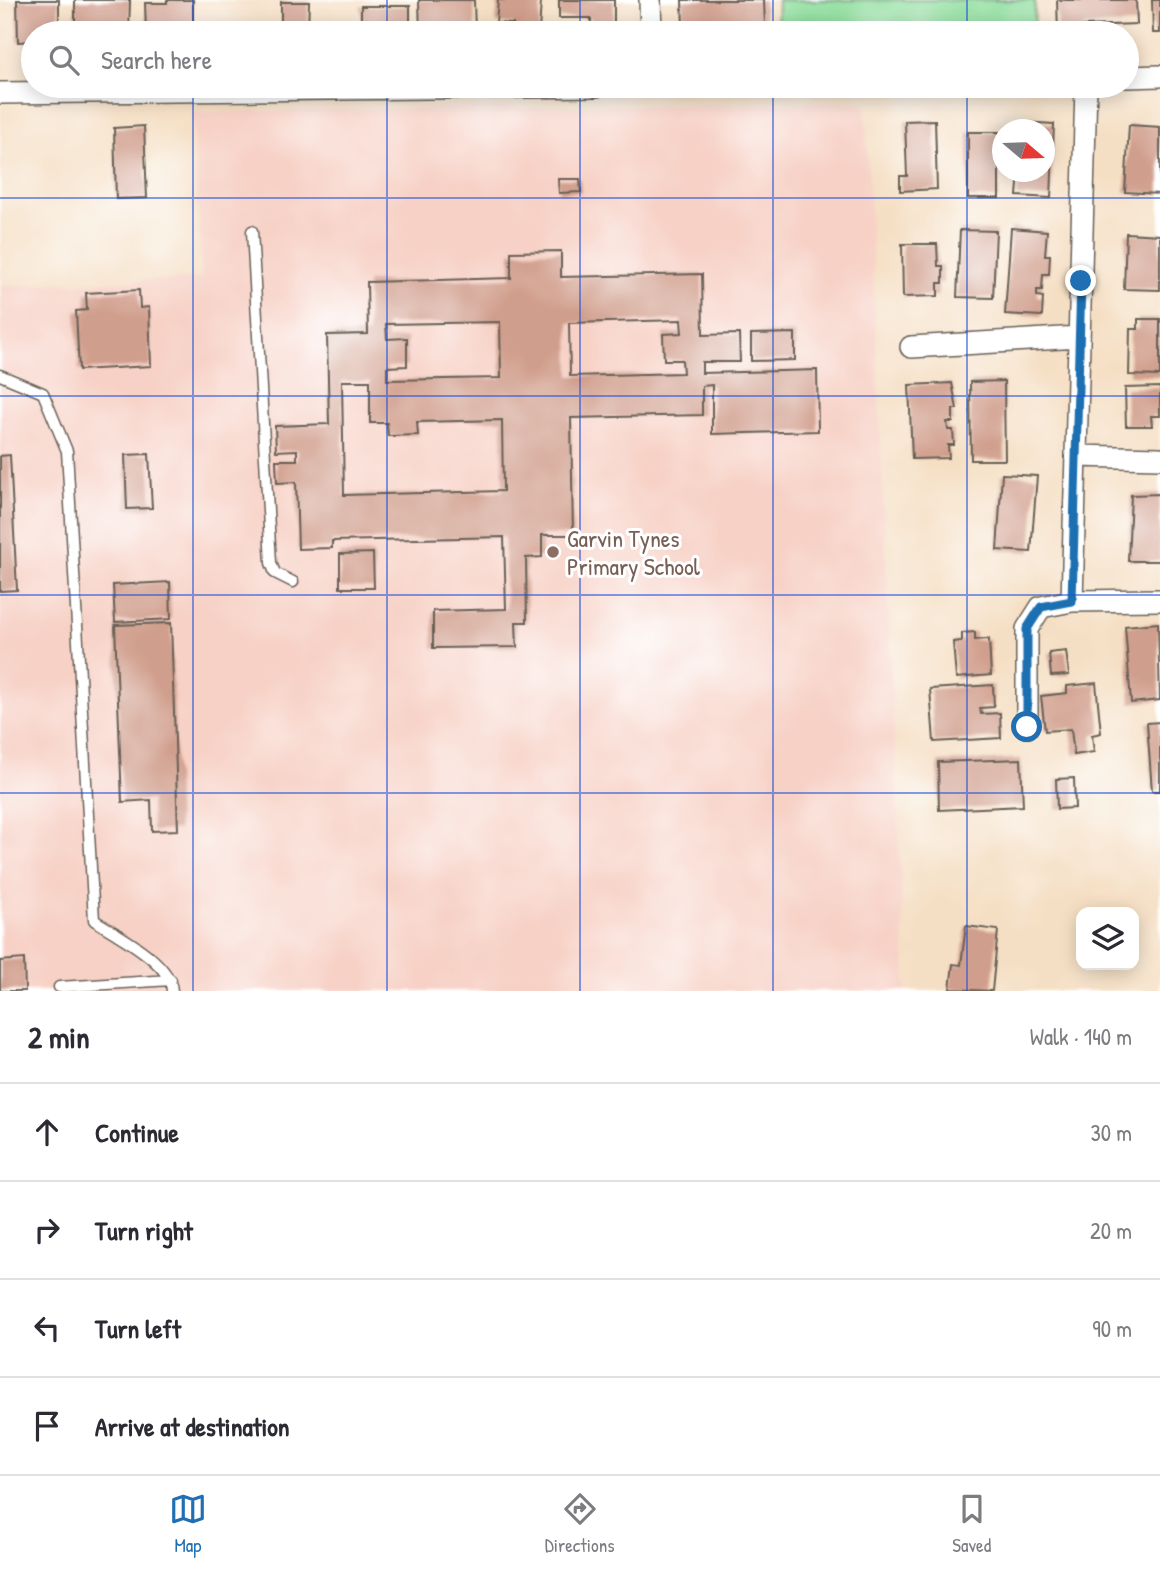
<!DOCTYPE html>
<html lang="en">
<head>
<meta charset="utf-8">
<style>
  :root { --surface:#fff; --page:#f2f2f3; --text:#2b2b33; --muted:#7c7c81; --line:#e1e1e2; --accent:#1f6fb2 }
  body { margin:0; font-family:"Patrick Hand",sans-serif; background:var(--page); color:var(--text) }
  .controls { position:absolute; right:21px; bottom:21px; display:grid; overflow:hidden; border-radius:14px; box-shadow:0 4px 18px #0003 }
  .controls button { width:63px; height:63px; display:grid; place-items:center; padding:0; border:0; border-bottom:2px solid var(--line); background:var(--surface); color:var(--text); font:35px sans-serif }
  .compass { position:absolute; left:992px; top:119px; width:63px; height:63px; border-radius:50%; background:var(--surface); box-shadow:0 4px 18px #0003; rotate:109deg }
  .stop { position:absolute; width:21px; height:21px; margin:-16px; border:5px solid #1f6fb2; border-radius:50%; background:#fff }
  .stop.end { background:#1f6fb2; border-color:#fff; box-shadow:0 2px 7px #0008 }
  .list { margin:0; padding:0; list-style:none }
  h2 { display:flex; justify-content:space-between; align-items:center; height:91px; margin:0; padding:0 28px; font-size:30px }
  h2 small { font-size:23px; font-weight:400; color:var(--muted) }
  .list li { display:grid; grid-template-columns:46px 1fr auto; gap:21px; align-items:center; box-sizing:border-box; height:98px; padding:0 28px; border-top:2px solid var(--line) }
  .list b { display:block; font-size:26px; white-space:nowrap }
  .list em { font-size:23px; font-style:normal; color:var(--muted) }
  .icon { flex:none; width:38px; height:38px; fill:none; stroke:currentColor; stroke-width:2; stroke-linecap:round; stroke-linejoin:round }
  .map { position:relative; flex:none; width:1160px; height:991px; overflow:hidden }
  .search { position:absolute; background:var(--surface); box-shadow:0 4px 18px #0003; left:21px; right:21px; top:21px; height:77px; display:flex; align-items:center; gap:18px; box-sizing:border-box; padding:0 24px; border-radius:38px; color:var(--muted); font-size:26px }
  .sheet { height:483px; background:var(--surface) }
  nav { display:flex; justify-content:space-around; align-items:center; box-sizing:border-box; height:98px; border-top:2px solid var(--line); background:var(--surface); font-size:19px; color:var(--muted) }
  nav a { display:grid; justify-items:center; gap:4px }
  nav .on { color:var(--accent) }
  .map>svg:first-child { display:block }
  .built { fill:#f7d1c6 }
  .green { fill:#8ddd9c; stroke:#547c5c; stroke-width:2 }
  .building { fill:#d09e8c; fill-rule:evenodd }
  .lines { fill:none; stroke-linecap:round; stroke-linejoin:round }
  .lane-casing { stroke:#686057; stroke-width:13 }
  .street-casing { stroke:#686057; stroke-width:24 }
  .lane { stroke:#fff; stroke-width:10 }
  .street { stroke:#fff; stroke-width:21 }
  .route { stroke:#1f6fb2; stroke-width:9 }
  .grid { fill:none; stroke:#1d4ed8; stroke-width:2; stroke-opacity:0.55 }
  .education-dot { fill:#8d6e63; stroke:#fff; stroke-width:2.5 }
  .labels { text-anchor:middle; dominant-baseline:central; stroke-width:6; stroke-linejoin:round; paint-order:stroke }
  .education-label { font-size:24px; fill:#785e54; stroke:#fff; text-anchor:start }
</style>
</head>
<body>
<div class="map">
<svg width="1160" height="991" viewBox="0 0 1160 991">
  <rect width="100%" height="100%" fill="#fff"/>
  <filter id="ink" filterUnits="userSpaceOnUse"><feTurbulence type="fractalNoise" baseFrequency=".0143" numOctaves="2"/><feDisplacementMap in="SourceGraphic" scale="14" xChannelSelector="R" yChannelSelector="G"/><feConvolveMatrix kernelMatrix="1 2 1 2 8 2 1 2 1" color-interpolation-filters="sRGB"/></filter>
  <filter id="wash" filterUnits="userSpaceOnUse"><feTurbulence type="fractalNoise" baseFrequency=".00686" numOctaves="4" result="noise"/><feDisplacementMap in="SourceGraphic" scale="28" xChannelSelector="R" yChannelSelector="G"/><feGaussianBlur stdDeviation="1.57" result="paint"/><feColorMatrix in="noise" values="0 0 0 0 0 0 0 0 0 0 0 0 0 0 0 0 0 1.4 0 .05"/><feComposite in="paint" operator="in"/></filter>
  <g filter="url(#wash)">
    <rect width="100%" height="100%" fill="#f5dfc4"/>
    <path class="built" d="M865 102 906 991H0V286L202 278 192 112Z"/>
    <path class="green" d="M778 0H1035L1034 33H777Z"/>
    <g id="blocks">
      <path class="building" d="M17 0H59V33H33V41L18 42Z
        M75 0H130L129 33H75Z
        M167 0H193V31L146 32 145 3H167Z
        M419 0H474L475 32 420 33Z
        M498 0H541L539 32 513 30V24L496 23Z
        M559 0H614V31L591 30V18H559Z
        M682 0H764L765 26 683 28Z
        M1057 0H1136L1137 24 1084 26V32L1058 33Z
        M1152 0H1160V33H1153Z
        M281 2H309L308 29H281Z
        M361 6H410V33H361Z
        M935 120 937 189 900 191V176H907L905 121Z
        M1021 122 1054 124 1051 198 1017 196 1019 172H1044V130H1021Z
        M1129 125 1160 127V194L1125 192Z
        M144 126 147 198 116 199 114 128Z
        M968 132H999V198H968Z
        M558 179H580L581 192 559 193Z
        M1011 228 1047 231 1045 255H1050L1049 274H1043L1042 290H1037V296L1043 297 1042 316 1005 314Z
        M960 230 996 231 993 298 957 297Z
        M1126 233 1160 235V290L1124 289Z
        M902 244H937L938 266H943V283H938V296L903 297Z
        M561 251V277L702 274 703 335 739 334 740 362H702V373L817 370 818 431 712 434V385L702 386V415L571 418 573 535H542V557L526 558 527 622H516L517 647 433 648V611L506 609 504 537 332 541V548L298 549 296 482 277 483 276 460H297V450L276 451 275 426 329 424 327 335 368 334 367 282 511 278V252ZM681 320 682 333 663 334 664 360H682L683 373 570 376 569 323ZM500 322 501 378 387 380V367L407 366V338L387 339 386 324ZM342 381H370V423H387L388 436 418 435 417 422 502 420 503 491 344 495Z
        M139 290 140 308 149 307 151 366 79 370 76 311 87 310 86 293Z
        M1138 319H1160V376L1129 375 1130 329H1138Z
        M795 333V360L751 361V334Z
        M1004 381 1005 460H971L970 382Z
        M952 383 957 409H953V422H947L948 430H953L954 445H948L949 458 912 459 909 385Z
        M1160 387V416H1151L1152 426H1126L1125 388Z
        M149 454 152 508 127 509 125 455Z
        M10 455 17 590 0 591V456Z
        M1002 474 1037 476 1031 552 997 550Z
        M1160 494V561H1128L1131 495Z
        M373 553 374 588H340V554Z
        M170 582 171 619 115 622 113 585Z
        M171 623 178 830 152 831 151 800 122 802 115 625Z
        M1158 623 1160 700 1131 703 1125 626Z
        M975 632V640L989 639 991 675 956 678 953 642 962 641V633Z
        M1066 651 1069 675 1051 676 1049 653Z
        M1096 683 1101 733 1092 735 1094 752 1074 755 1071 729 1045 731 1041 696 1067 693V686Z
        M993 685 994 707 980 708 981 714 1000 713 1001 738 934 742 930 689Z
        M1160 722V791H1152L1147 723Z
        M1021 759 1023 806 939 810 938 762Z
        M1074 778 1075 808 1057 809 1056 779Z
        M966 926 998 930 992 991 950 989 953 964 961 965Z
        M24 959 25 991H0V961Z"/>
    </g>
  </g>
  <g filter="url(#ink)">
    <use href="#blocks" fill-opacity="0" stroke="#686057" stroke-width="2"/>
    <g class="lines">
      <defs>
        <path id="lane" d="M252 231 271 563 275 573 293 582
          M0 375 43 393 67 451 94 920C117 935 171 962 172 991
          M59 987 171 980"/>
        <path id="street" d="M650 0 651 33
          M1127 77 1160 76
          M0 93 596 86
          M911 347 1079 337
          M1076 456 1160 458
          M1072 601 1086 86
          M1027 727V629L1041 607 1072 601 1160 600"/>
      </defs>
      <use href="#lane" class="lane-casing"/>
      <use href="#street" class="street-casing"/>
      <use href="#lane" class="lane"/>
      <use href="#street" class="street"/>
    </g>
  </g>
  <g class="lines" filter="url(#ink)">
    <path class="route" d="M1027 727V629L1041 607 1072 601 1081 281"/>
  </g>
  <path class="grid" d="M193 0V33M387 0V33M580 0V33M773 0V33M967 0V33M193 86V991M387 86V991M580 86V991M773 86V991M967 86V991M0 198H1160M0 396H1160M0 595H1160M0 793H1160"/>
  <circle class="education-dot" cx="553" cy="552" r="7"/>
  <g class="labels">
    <g class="education-label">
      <text x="567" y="538">Garvin Tynes<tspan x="567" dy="28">Primary School</tspan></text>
    </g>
  </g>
</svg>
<div class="controls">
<button><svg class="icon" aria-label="layers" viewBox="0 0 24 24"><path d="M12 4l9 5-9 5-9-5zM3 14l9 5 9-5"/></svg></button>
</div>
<svg class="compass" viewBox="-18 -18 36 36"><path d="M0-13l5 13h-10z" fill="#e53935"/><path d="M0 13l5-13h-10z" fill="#7c7c81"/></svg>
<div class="stop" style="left:1027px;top:727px"></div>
<div class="stop end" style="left:1081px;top:281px"></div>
<div class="search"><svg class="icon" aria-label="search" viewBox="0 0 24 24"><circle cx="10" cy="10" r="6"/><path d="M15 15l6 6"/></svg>Search here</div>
</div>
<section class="sheet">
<h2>2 min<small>Walk · 140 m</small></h2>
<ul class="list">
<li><svg class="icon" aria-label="ahead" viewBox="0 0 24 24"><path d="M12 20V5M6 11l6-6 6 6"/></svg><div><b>Continue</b></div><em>30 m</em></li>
<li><svg class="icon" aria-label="right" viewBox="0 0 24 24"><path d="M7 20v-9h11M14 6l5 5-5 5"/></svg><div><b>Turn right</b></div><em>20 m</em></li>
<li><svg class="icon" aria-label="left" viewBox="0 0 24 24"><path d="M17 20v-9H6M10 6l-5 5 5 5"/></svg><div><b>Turn left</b></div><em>90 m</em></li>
<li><svg class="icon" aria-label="arrive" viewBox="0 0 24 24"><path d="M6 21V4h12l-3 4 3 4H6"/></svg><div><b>Arrive at destination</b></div></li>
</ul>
</section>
<nav>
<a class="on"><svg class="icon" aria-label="map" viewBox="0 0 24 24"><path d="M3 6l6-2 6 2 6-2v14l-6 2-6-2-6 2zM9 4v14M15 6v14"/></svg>Map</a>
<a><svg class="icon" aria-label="directions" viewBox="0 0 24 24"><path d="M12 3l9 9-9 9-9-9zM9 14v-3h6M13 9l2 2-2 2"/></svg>Directions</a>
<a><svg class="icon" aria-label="saved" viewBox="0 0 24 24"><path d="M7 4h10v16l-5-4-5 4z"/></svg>Saved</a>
</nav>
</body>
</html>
